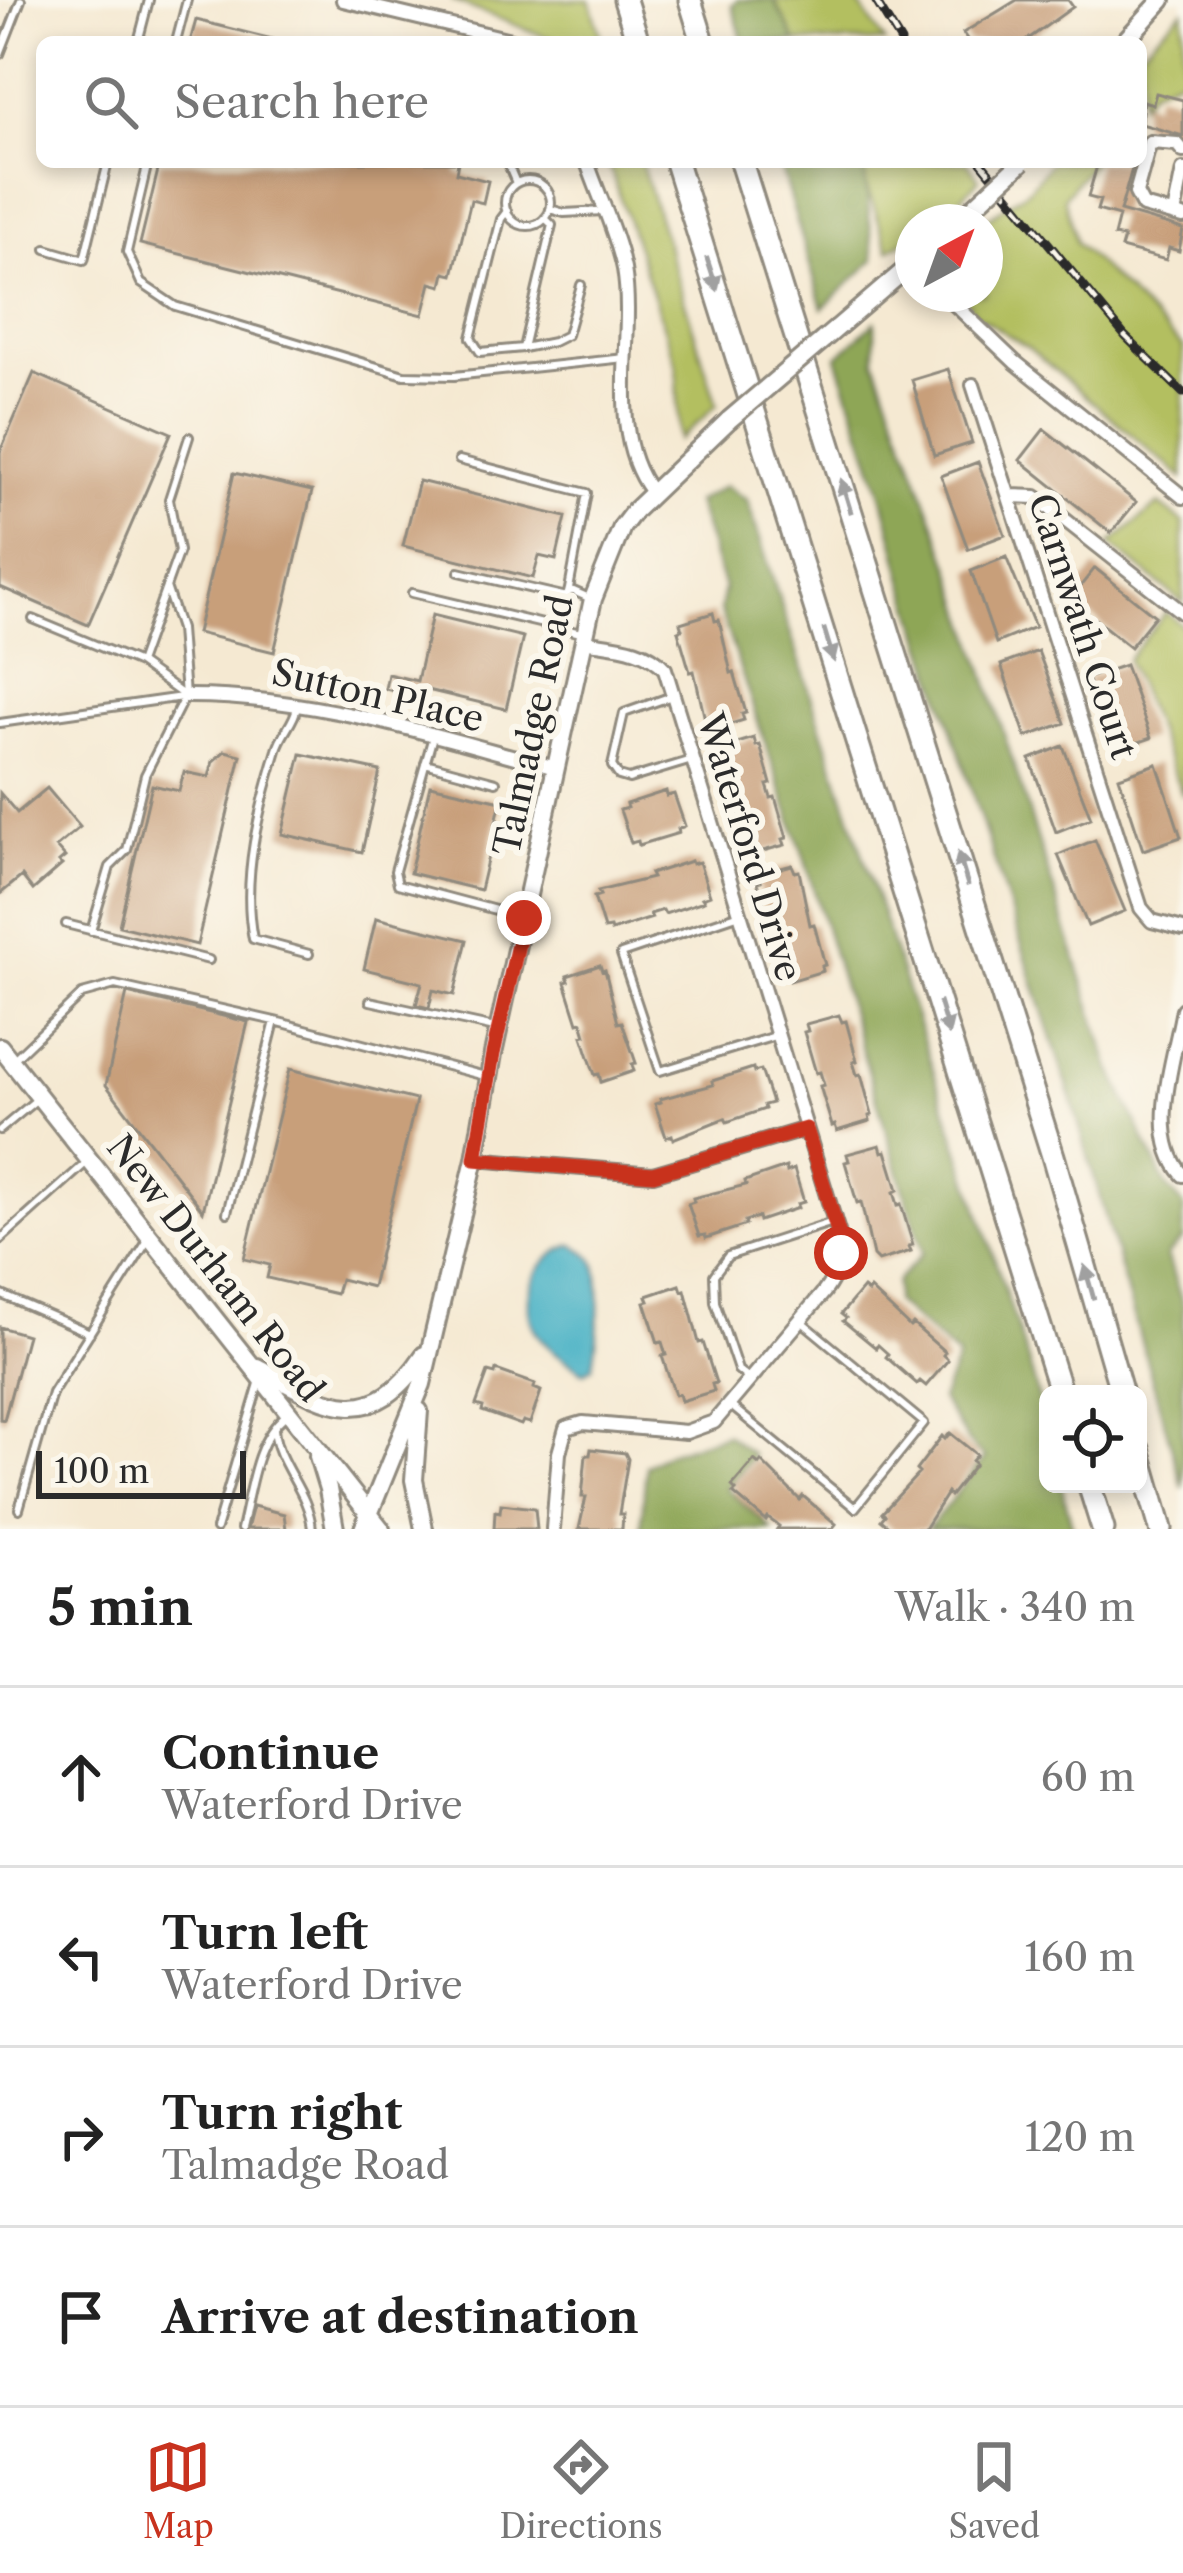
<!DOCTYPE html>
<html lang="en">
<head>
<meta charset="utf-8">
<style>
  :root { --surface:#fff; --page:#f6f6f6; --text:#222; --muted:#767676; --line:#e0e0e0; --accent:#c8321e }
  body { margin:0; font-family:"Libre Caslon Text",serif; background:var(--page); color:var(--text) }
  .controls { position:absolute; right:36px; bottom:36px; display:grid; overflow:hidden; border-radius:18px; box-shadow:0 6px 18px #0003 }
  .controls button { width:108px; height:108px; display:grid; place-items:center; padding:0; border:0; border-bottom:3px solid var(--line); background:var(--surface); color:var(--text); font:60px sans-serif }
  .compass { position:absolute; left:895px; top:204px; width:108px; height:108px; border-radius:50%; background:var(--surface); box-shadow:0 6px 18px #0003; rotate:41deg }
  .scale { position:absolute; left:36px; bottom:30px; width:210px; box-sizing:border-box; padding-left:12px; border:6px solid #2b2b2b; border-top:0; font-size:33px; line-height:42px; white-space:nowrap; color:#2b2b2b; -webkit-text-stroke:9px #fbf7ec; paint-order:stroke }
  .stop { position:absolute; width:36px; height:36px; margin:-27px; border:9px solid #c8321e; border-radius:50%; background:#fff }
  .stop.end { background:#c8321e; border-color:#fff; box-shadow:0 3px 12px #0008 }
  .list { margin:0; padding:0; list-style:none }
  h2 { display:flex; justify-content:space-between; align-items:center; height:156px; margin:0; padding:0 48px; font-size:51px }
  h2 small { font-size:39px; font-weight:400; color:var(--muted) }
  .list li { display:grid; grid-template-columns:78px 1fr auto; gap:36px; align-items:center; box-sizing:border-box; height:180px; padding:0 48px; border-top:3px solid var(--line) }
  .list b { display:block; font-size:45px; white-space:nowrap }
  .list p { margin:0; font-size:39px; white-space:nowrap; color:var(--muted) }
  .list em { font-size:39px; font-style:normal; color:var(--muted) }
  .icon { flex:none; width:66px; height:66px; fill:none; stroke:currentColor; stroke-width:2; stroke-linecap:round; stroke-linejoin:round }
  .map { position:relative; flex:none; width:1183px; height:1529px; overflow:hidden }
  .search { position:absolute; background:var(--surface); box-shadow:0 6px 18px #0003; left:36px; right:36px; top:36px; height:132px; display:flex; align-items:center; gap:30px; box-sizing:border-box; padding:0 42px; border-radius:18px; color:var(--muted); font-size:45px }
  .sheet { height:876px; background:var(--surface) }
  nav { display:flex; justify-content:space-around; align-items:center; box-sizing:border-box; height:168px; border-top:3px solid var(--line); background:var(--surface); font-size:33px; color:var(--muted) }
  nav a { display:grid; justify-items:center; gap:6px }
  nav .on { color:var(--accent) }
  .map>svg:first-child { display:block }
  .green { fill:#b3bf61; stroke:#6f7546; stroke-width:3 }
  .forest { fill:#8ea657; stroke:#5c6841; stroke-width:3 }
  .water { fill:#47b1c5; stroke:#396e78; stroke-width:3 }
  .building { fill:#c89f7a }
  .lines { fill:none; stroke-linecap:round; stroke-linejoin:round }
  .lane-casing { stroke:#908a7e; stroke-width:12 }
  .street-casing { stroke:#908a7e; stroke-width:18 }
  .secondary-casing { stroke:#908a7e; stroke-width:22 }
  .highway-casing { stroke:#908a7e; stroke-width:27 }
  .lane { stroke:#fff; stroke-width:6 }
  .street { stroke:#fff; stroke-width:12 }
  .secondary { stroke:#fff; stroke-width:16 }
  .highway { stroke:#fff; stroke-width:21 }
  .rail-casing { stroke:#2b2b2b; stroke-width:9 }
  .rail { stroke:#fbf7ec; stroke-width:4.5; stroke-dasharray:14; stroke-linecap:butt }
  .secondary-bridge-casing { stroke:#908a7e; stroke-width:22; stroke-linecap:butt }
  .secondary-bridge { stroke:#fff; stroke-width:16 }
  .oneway { fill:#a0a0a0 }
  .route { stroke:#c8321e; stroke-width:15 }
  .labels { text-anchor:middle; dominant-baseline:central; stroke-width:12; stroke-linejoin:round; paint-order:stroke }
  .street-label { font-size:36px; fill:#2b2b2b; stroke:#fbf7ec }
</style>
</head>
<body>
<div class="map">
<svg width="1183" height="1529" viewBox="0 0 1183 1529">
  <rect width="100%" height="100%" fill="#fbf7ec"/>
  <filter id="ink" filterUnits="userSpaceOnUse"><feTurbulence type="fractalNoise" baseFrequency=".00833" numOctaves="2"/><feDisplacementMap in="SourceGraphic" scale="24" xChannelSelector="R" yChannelSelector="G"/><feConvolveMatrix kernelMatrix="1 2 1 2 8 2 1 2 1" color-interpolation-filters="sRGB"/></filter>
  <filter id="wash" filterUnits="userSpaceOnUse"><feTurbulence type="fractalNoise" baseFrequency=".004" numOctaves="4" result="noise"/><feDisplacementMap in="SourceGraphic" scale="48" xChannelSelector="R" yChannelSelector="G"/><feGaussianBlur stdDeviation="2.7" result="paint"/><feColorMatrix in="noise" values="0 0 0 0 0 0 0 0 0 0 0 0 0 0 0 0 0 1.4 0 .05"/><feComposite in="paint" operator="in"/></filter>
  <g filter="url(#wash)">
    <rect width="100%" height="100%" fill="#f5e9d2"/>
    <path class="green" d="M451 0H590L603 42H559Z
      M774 0H856L885 42H796Z
      M1183 11V76L1152 89 1141 103V50Z
      M608 162H641L717 405 679 440 677 366Z
      M858 162H967L979 179 940 220 913 222V236L889 250Z
      M1051 162H1093L1064 197 1076 243 1183 347V478L1031 350 976 314 962 294H985L982 222 1028 190Z
      M1159 504 1183 522V603L1110 544Z
      M1166 612 1183 626V796L1127 660Z"/>
    <path class="forest" d="M738 0H774L796 42H743L732 5Z
      M779 162H858L865 176 874 260 823 308Z
      M875 322V360L951 568 1111 1069 1167 1187 1183 1205V1239L1167 1255 1183 1306V1488L1074 1107 905 584 883 498 837 357Z
      M725 486 747 500 1030 1367 1048 1434V1484H1061L1073 1529H928L985 1458 969 1443 941 1400 958 1357 895 1302 896 1282 923 1253 803 854 720 610 724 588 696 502Z
      M726 1434 753 1455 726 1489 772 1529H641L646 1466 667 1453Z"/>
    <path class="water" d="M574 1245C583 1250 593 1255 596 1265 603 1290 597 1340 593 1366L584 1372C567 1360 543 1347 534 1328 518 1294 539 1253 574 1245Z"/>
    <g id="blocks">
      <path class="building" d="M1017 0H1068L1073 7 1024 42H969L963 33Z
        M196 20 276 40V42H190Z
        M1156 93 1183 100V136L1141 124 1143 101 1153 104Z
        M160 162H458L456 173 488 181 483 203 471 200 453 275 445 273 442 286 431 283 423 315 140 244Z
        M1098 162H1134L1120 211 1183 229 1179 251 1169 248 1166 260 1121 248 1124 238 1114 236 1119 216 1097 210 1100 200 1088 197Z
        M948 369 972 443 934 455 912 380Z
        M34 373 171 433 88 625 0 587V452Z
        M1044 429 1136 502 1111 533 1020 460Z
        M978 462 1005 535 968 549 941 476Z
        M234 473 312 491 274 652 197 633Z
        M419 481 566 517 556 560 539 556 533 578 403 546Z
        M1006 557 1035 627 996 643 971 571Z
        M1095 568 1155 616 1130 647 1070 599Z
        M713 613 715 621 719 620 731 673 734 672 746 713 742 714 744 720 711 730 709 723 706 724 694 671 690 672 678 631 682 629 680 623Z
        M432 615 523 637 506 709 415 687 413 696 385 689 388 674 417 681Z
        M1038 651 1065 723 1026 737 1001 665Z
        M1125 665 1151 738 1113 751 1087 678Z
        M754 738 756 746 760 745 771 784 767 785 771 798 775 797 787 838 783 839 785 845 752 854 747 849 735 795 731 797 719 755 723 754 721 748Z
        M1063 746 1091 818 1056 832 1030 759Z
        M225 751 241 755 197 945 119 926 152 785 179 791 184 772 209 777 213 761Z
        M301 754 380 771 362 852 282 834Z
        M1157 764 1181 837 1143 850 1119 777Z
        M430 785 501 801 480 890 410 873Z
        M47 788 80 827 56 847 65 857 59 862 62 865 33 890 22 876 0 894V793L17 813Z
        M666 791 667 796 674 794 685 826 678 829 679 833 639 845 638 841 631 843 620 810 627 808 626 804Z
        M1095 840 1125 911 1088 926 1058 855Z
        M691 861 692 864 699 862 710 895 702 898 704 901 665 914 663 910 650 914 652 918 611 931 610 928 604 929 594 897 600 895 598 891 652 878 650 874Z
        M792 865 795 872 799 871 810 925 814 924 825 965 822 966 823 971 790 981 788 975 785 976 773 922 769 923 757 882 761 881 759 874Z
        M376 918 467 940 454 995 433 990 429 1008 416 1005 422 983 364 969Z
        M600 965 602 971 605 970 618 1023 622 1022 636 1063 632 1064 634 1071 601 1082 599 1074 595 1075 582 1036 586 1035 582 1022 578 1023 565 982 569 981 567 976Z
        M127 993 248 1022 203 1211 106 1085Z
        M839 1015 842 1022 846 1021 857 1061 853 1062 857 1075 861 1074 872 1115 869 1116 870 1121 837 1131 835 1125 832 1126 820 1086 824 1085 820 1072 816 1073 804 1032 808 1031 806 1024Z
        M753 1068 754 1072 761 1070 772 1103 764 1105 765 1109 727 1122 725 1118 673 1139 672 1135 666 1137 655 1104 661 1102 660 1099 713 1085 712 1081Z
        M290 1069 416 1100 372 1287 340 1279 336 1294 267 1278 270 1265 244 1259Z
        M880 1145 882 1152 886 1151 898 1190 894 1192 898 1205 901 1204 913 1245 909 1246 911 1251 878 1261 873 1256 861 1202 857 1203 845 1162 849 1161 847 1154Z
        M786 1167 787 1172 794 1169 804 1202 797 1204 798 1208 759 1221 758 1217 745 1221 746 1225 706 1238 705 1235 699 1236 688 1204 694 1202 693 1198 746 1185 745 1181Z
        M680 1285 682 1291 685 1290 699 1343 703 1342 716 1383 712 1384 714 1391 681 1401 679 1394 675 1395 662 1356 666 1355 662 1342 658 1343 645 1302 649 1301 647 1296Z
        M863 1288 868 1292 870 1289 910 1327 913 1324 945 1352 943 1355 948 1360 926 1386 920 1381 917 1384 886 1357 888 1354 878 1345 876 1348 843 1321 846 1318 841 1314Z
        M0 1327 27 1335 4 1420 0 1419Z
        M496 1370 535 1384 534 1388 541 1391 530 1423 523 1421 521 1425 482 1411 483 1407 476 1405 488 1372 495 1374Z
        M950 1433 977 1455 972 1461 975 1464 950 1496 947 1493 924 1529H892L881 1520 885 1515 882 1513 919 1473 916 1470 942 1436 945 1439Z
        M591 1449 625 1453 628 1459 619 1514H623L622 1529H579L586 1497H582L586 1455H590Z
        M754 1460 759 1464 761 1461 800 1500 803 1496 836 1524 832 1529H777L779 1526 768 1518 766 1521 733 1493 736 1490 732 1486Z
        M501 1504 535 1508 537 1529H494L495 1511 500 1512Z
        M253 1506 284 1514 286 1529H247Z"/>
    </g>
  </g>
  <g filter="url(#ink)">
    <use href="#blocks" fill-opacity="0" stroke="#908a7e" stroke-width="3"/>
    <g class="lines">
      <defs>
        <path id="lane" d="M138 42 149 0
          M176 42 187 0
          M0 54 21 0
          M148 162 127 252 141 283 175 306 404 375 454 376 625 358
          M507 162 516 183
          M505 203a23 23 0 1 1 46 0a23 23 0 1 1-46 0Z
          M550 209 564 213 604 211
          M507 211 501 219 471 338 480 352 523 348 552 225 545 218
          M46 249 84 260 108 162
          M523 348 553 342 567 335 581 285
          M459 460 587 493 569 589 589 598
          M459 572 567 597 569 589
          M412 593 581 633
          M33 619 139 663 182 694
          M139 663 179 551 169 499 189 437
          M672 696 624 713 612 766 619 776 629 779 692 760
          M297 707C294 723 281 734 277 750 259 809 241 878 253 939L309 954
          M0 723 182 697
          M433 736 395 871 398 884 518 916
          M425 763 496 782
          M740 914 621 954 660 1071 775 1036
          M66 924 209 960
          M91 931 110 867 127 850 145 775 185 696 180 629 166 587
          M370 1001 495 1028
          M14 1059 82 994 115 985 275 1021 485 1076
          M0 1130 36 1100
          M227 1213 275 1021
          M0 1240 87 1162
          M0 1294 90 1333
          M750 1380 738 1370 715 1302 714 1275 728 1256 833 1222
          M731 1406 855 1508 924 1423 801 1321
          M274 1429C277 1465 309 1491 312 1529
          M19 1509 52 1393 148 1240
          M216 1529 260 1380
          M241 1529C251 1490 254 1441 286 1415"/>
        <path id="street" d="M343 0 519 42
          M1183 151 1177 144 1150 142 1136 193 1143 206 1183 217
          M587 162C599 197 617 234 624 269 636 339 605 430 651 491
          M1174 214 1183 170
          M944 294 1015 362 1183 497
          M973 385 1141 908 1152 921 1183 929
          M1011 496 1036 497 1183 613
          M185 696C312 695 434 736 556 768
          M1183 1009C1175 1058 1146 1134 1183 1175
          M475 1159 653 1174 806 1129
          M553 1529 559 1453 566 1428 583 1423 686 1432 714 1422 824 1292C837 1275 841 1260 840 1238L665 669C645 646 612 646 583 641"/>
        <path id="secondary" d="M1124 42 1162 0
          M823 340 913 263
          M0 1047 381 1529
          M257 1367C326 1405 370 1436 424 1355
          M419 1411 414 1480 424 1529
          M318 1456 328 1489 335 1529
          M363 1529 422 1384 475 1159 493 1054 593 599 622 527 635 510 729 420"/>
        <path id="highway" d="M625 0 638 42
          M690 0 703 42
          M676 162 1061 1394
          M741 162 1053 1156 1122 1394
          M1138 1449 1161 1529
          M1089 1484 1103 1529"/>
      </defs>
      <use href="#lane" class="lane-casing"/>
      <use href="#street" class="street-casing"/>
      <use href="#secondary" class="secondary-casing"/>
      <use href="#highway" class="highway-casing"/>
      <use href="#lane" class="lane"/>
      <use href="#street" class="street"/>
      <use href="#secondary" class="secondary"/>
      <use href="#highway" class="highway"/>
      <defs>
        <path id="rail" d="M875 0 901 42
          M981 162 1125 336 1183 393"/>
      </defs>
      <use href="#rail" class="rail-casing"/>
      <use href="#rail" class="rail"/>
      <defs>
        <path id="secondary-bridge" d="M968 212 1022 162
          M729 420 823 340"/>
      </defs>
      <use href="#secondary-bridge" class="secondary-bridge-casing"/>
      <use href="#secondary-bridge" class="secondary-bridge"/>
    </g>
    <defs><path id="oneway-solid" d="M-6-.8H1V-3.2L6.5 0L1 3.2V.8H-6Z" transform="scale(3)"/></defs>
    <g class="oneway">
      <use href="#oneway-solid" transform="translate(712 274) rotate(72)"/>
      <use href="#oneway-solid" transform="translate(846 496) rotate(-107)"/>
      <use href="#oneway-solid" transform="translate(829 645) rotate(73)"/>
      <use href="#oneway-solid" transform="translate(963 869) rotate(-107)"/>
      <use href="#oneway-solid" transform="translate(944 1018) rotate(73)"/>
      <use href="#oneway-solid" transform="translate(1089 1282) rotate(-106)"/>
    </g>
  </g>
  <g class="lines" filter="url(#ink)">
    <path class="route" d="M524 918 493 1054 475 1159 653 1174 806 1129 840 1238 841 1253"/>
  </g>
  <g class="labels">
    <g class="street-label">
      <text transform="translate(1083 626) rotate(72)">Carnwath Court</text>
      <text transform="translate(378 695) rotate(13)">Sutton Place</text>
      <text transform="translate(533 725) rotate(-78)">Talmadge Road</text>
      <text transform="translate(750 847) rotate(73)">Waterford Drive</text>
      <text transform="translate(216 1268) rotate(52)">New Durham Road</text>
    </g>
  </g>
</svg>
<div class="controls">
<button><svg class="icon" aria-label="locate" viewBox="0 0 24 24"><circle cx="12" cy="12" r="6"/><path d="M12 2v4M12 18v4M2 12h4M18 12h4"/></svg></button>
</div>
<svg class="compass" viewBox="-18 -18 36 36"><path d="M0-13l5 13h-10z" fill="#e53935"/><path d="M0 13l5-13h-10z" fill="#767676"/></svg>
<div class="scale">100 m</div>
<div class="stop" style="left:841px;top:1253px"></div>
<div class="stop end" style="left:524px;top:918px"></div>
<div class="search"><svg class="icon" aria-label="search" viewBox="0 0 24 24"><circle cx="10" cy="10" r="6"/><path d="M15 15l6 6"/></svg>Search here</div>
</div>
<section class="sheet">
<h2>5 min<small>Walk · 340 m</small></h2>
<ul class="list">
<li><svg class="icon" aria-label="ahead" viewBox="0 0 24 24"><path d="M12 20V5M6 11l6-6 6 6"/></svg><div><b>Continue</b><p>Waterford Drive</p></div><em>60 m</em></li>
<li><svg class="icon" aria-label="left" viewBox="0 0 24 24"><path d="M17 20v-9H6M10 6l-5 5 5 5"/></svg><div><b>Turn left</b><p>Waterford Drive</p></div><em>160 m</em></li>
<li><svg class="icon" aria-label="right" viewBox="0 0 24 24"><path d="M7 20v-9h11M14 6l5 5-5 5"/></svg><div><b>Turn right</b><p>Talmadge Road</p></div><em>120 m</em></li>
<li><svg class="icon" aria-label="arrive" viewBox="0 0 24 24"><path d="M6 21V4h12l-3 4 3 4H6"/></svg><div><b>Arrive at destination</b></div></li>
</ul>
</section>
<nav>
<a class="on"><svg class="icon" aria-label="map" viewBox="0 0 24 24"><path d="M3 6l6-2 6 2 6-2v14l-6 2-6-2-6 2zM9 4v14M15 6v14"/></svg>Map</a>
<a><svg class="icon" aria-label="directions" viewBox="0 0 24 24"><path d="M12 3l9 9-9 9-9-9zM9 14v-3h6M13 9l2 2-2 2"/></svg>Directions</a>
<a><svg class="icon" aria-label="saved" viewBox="0 0 24 24"><path d="M7 4h10v16l-5-4-5 4z"/></svg>Saved</a>
</nav>
</body>
</html>
